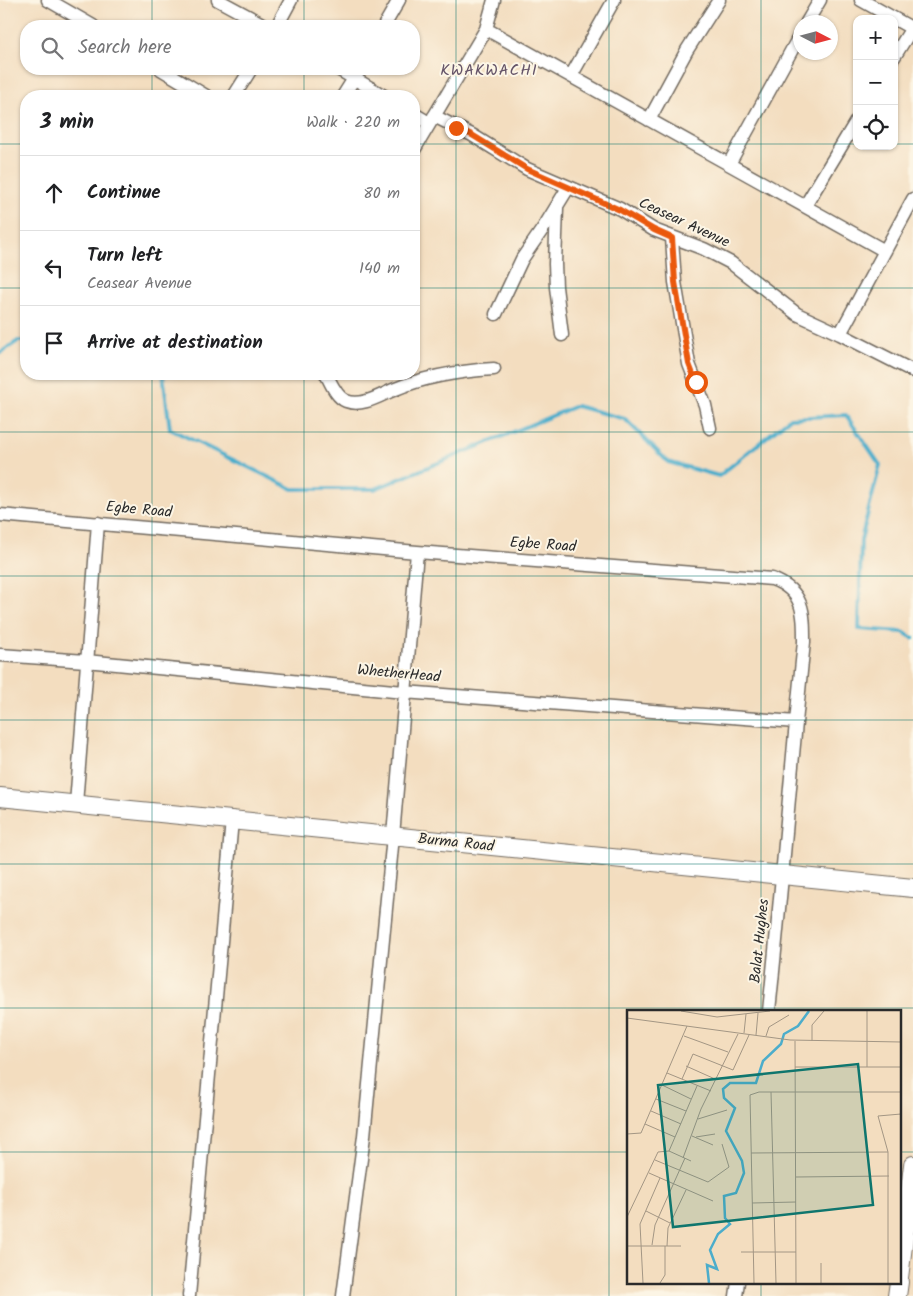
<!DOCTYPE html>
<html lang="en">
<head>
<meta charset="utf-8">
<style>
  :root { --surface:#fff; --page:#f6f6f6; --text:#202124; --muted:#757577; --line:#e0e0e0 }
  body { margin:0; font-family:Kalam,sans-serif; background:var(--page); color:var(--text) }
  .controls { position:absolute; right:15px; top:15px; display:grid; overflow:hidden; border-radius:10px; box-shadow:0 1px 4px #0004 }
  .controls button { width:45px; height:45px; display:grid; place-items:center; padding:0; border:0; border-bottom:1px solid var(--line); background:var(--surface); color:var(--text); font:25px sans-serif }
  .compass { position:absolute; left:793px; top:15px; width:45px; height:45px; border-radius:50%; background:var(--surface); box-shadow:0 1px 4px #0004; rotate:96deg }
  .stop { position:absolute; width:15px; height:15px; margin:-11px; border:4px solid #ea580c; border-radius:50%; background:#fff }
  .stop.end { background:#ea580c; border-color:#fff; box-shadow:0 1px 5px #0008 }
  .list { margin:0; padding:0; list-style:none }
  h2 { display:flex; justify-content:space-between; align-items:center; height:65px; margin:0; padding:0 20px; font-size:21px }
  h2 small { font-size:16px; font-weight:400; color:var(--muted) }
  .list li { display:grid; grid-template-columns:32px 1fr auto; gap:15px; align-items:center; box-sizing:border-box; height:75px; padding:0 20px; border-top:1px solid var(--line) }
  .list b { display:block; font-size:19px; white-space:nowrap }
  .list p { margin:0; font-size:16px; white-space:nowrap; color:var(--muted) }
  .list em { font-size:16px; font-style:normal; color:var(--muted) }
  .icon { flex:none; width:28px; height:28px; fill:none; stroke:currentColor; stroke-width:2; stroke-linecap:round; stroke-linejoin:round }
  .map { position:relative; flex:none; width:913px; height:1296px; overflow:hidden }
  .search { position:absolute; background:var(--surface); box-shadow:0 1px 4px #0004; left:20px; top:20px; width:400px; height:55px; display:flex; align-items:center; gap:12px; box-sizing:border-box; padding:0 18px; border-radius:20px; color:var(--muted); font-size:19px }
  .panel { position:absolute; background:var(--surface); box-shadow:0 1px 4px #0004; left:20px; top:90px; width:400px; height:290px; border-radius:20px }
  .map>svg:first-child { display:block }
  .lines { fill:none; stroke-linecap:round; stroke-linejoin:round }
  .stream { stroke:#4cadcb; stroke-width:4 }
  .street-casing { stroke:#71695f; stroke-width:15 }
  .secondary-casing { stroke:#71695f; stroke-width:20 }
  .street { stroke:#fff; stroke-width:12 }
  .secondary { stroke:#fff; stroke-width:18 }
  .route { stroke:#ea580c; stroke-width:6 }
  .grid { fill:none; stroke:#0f766e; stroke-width:1; stroke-opacity:0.55 }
  .labels { text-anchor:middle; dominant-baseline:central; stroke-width:4; stroke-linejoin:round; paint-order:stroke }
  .street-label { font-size:15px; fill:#2b2b2b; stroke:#fcf5e5 }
  .neighbourhood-label { font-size:16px; letter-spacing:1px; fill:#655468; stroke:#fcf5e5 }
  .inset-river { fill:none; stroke:#4cadcb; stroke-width:2.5 }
  .inset-road { fill:none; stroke:#a39684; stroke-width:1 }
  .view { fill:#0f766e; fill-opacity:0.15; stroke:#0f766e; stroke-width:2.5 }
  .inset-edge { fill:none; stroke:#2b2b2b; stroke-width:2.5 }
</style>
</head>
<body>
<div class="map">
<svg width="913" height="1296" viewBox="0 0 913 1296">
  <rect width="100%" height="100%" fill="#fcf5e5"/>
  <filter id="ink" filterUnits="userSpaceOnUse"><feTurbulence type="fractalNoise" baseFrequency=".02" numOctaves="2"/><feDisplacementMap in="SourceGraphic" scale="10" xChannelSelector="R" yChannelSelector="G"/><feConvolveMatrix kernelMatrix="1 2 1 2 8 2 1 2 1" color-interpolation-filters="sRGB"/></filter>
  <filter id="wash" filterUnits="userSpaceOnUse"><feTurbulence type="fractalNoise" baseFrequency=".0096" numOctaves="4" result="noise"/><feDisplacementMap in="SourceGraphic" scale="20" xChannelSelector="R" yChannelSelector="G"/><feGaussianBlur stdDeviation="1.12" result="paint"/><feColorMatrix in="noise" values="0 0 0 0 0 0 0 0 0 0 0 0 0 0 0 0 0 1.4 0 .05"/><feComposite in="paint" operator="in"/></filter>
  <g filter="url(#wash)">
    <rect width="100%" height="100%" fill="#f3ddbf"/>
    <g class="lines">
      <path class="stream" d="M0 353 18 341H26
        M163 374 170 429 293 489H375L576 406 625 419 668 462 719 476 790 418 846 415 880 465 861 540 859 629 903 632 913 638"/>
    </g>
  </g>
  <g filter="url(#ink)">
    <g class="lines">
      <defs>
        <path id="street" d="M48 0 93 26
          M218 0 266 26
          M861 0 913 29
          M807 22 820 0
          M277 26 291 0
          M384 26 399 0
          M486 29 885 251
          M894 57 912 28
          M161 69 206 96
          M338 69 384 96
          M571 76 614 0
          M234 96 251 69
          M343 96 360 69
          M414 114 429 123
          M434 116 472 135 527 169 620 209 654 230 704 249 731 263 797 314 840 334 913 371
          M649 120 687 50 719 0
          M414 150 486 29 494 0
          M729 164 800 35
          M805 206 857 120
          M557 208 555 264 556 287 562 335
          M672 238 675 282 689 364 705 405 710 428
          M496 314 522 259 544 227 568 188
          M840 334 913 199
          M326 374C331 383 336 397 346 401 362 407 379 396 393 390 426 376 459 371 494 369
          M0 515 417 552 772 579C804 591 804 612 804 642 791 765 782 888 769 1011
          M0 655 86 661 404 692 796 722
          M76 804 98 523
          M189 1296 232 820
          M343 1296 364 1136 393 836 417 552
          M736 1296 738 1282"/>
        <path id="secondary" d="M0 797 913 888
          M899 1278 913 1165
          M897 1296 899 1282"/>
      </defs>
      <use href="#street" class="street-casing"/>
      <use href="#secondary" class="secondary-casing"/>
      <use href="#street" class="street"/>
      <use href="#secondary" class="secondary"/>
    </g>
  </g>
  <g class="lines" filter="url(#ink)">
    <path class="route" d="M456 128 472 135 527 169 620 210 654 230 672 238 675 282 689 364 696 382"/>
  </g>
  <path class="grid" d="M152 0V26M304 0V26M456 0V1296M609 0V1296M761 0V1011M152 69V96M304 69V96M0 144H26M414 144H857M894 144H913M0 288H26M414 288H913M152 374V1296M304 374V1296M0 432H913M0 576H913M0 720H913M0 864H913M0 1008H913M0 1152H628M899 1152H913M761 1282V1296"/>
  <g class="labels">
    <g class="street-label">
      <text transform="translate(684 223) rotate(25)">Ceasear Avenue</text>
      <text transform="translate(139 510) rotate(5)">Egbe Road</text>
      <text transform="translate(543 545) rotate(4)">Egbe Road</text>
      <text transform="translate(399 674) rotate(5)">WhetherHead</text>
      <text transform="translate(456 843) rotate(6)">Burma Road</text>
      <text transform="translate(760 941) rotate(-84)">Balat Hughes</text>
    </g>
    <g class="neighbourhood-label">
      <text x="489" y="70">KWAKWACHI</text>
    </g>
  </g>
  <g transform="translate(627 1010)">
    <rect width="274" height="274" fill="#f3ddbf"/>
    <path class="inset-river" d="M82 273 80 255 90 259 83 240 91 224 103 214 98 208 97 186 109 183 117 163 115 151 99 121 108 98 97 88 96 79 103 73H129L136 51 154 34 157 24 171 16 182 1"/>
    <path class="inset-road" d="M54 1 90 7 143 1M240 1V57M0 8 163 30 274 32M117 23 119 4M129 25 131 3M57 26 101 42M139 26 142 17 162 5M168 31 169 273M185 31V15L197 1M59 56 88 69M168 57H274M40 63 84 81M55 69 66 44 106 60 122 25M35 75 64 89M144 82 149 273M29 89 59 101M24 101 54 114M71 109 100 100M18 114 48 127M0 124 14 123 60 16M65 126 86 135M69 127 88 124M42 141 70 76M124 143 261 142M56 148 74 99 111 24M28 150 81 172 102 157 95 134M22 163 86 191M169 167 262 166M125 193 169 192M19 201 43 213M0 207 31 142 42 141 64 151M25 235 28 215 58 148M0 236H54M40 236 41 218 59 180M114 242H169M16 273 13 214 33 168M33 273 38 265V236M127 273 123 85 132 82H274M194 273V253M261 273V142L251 106 274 104"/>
    <path class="view" d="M231 54 246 195 46 217 31 75Z"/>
    <rect width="274" height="274" class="inset-edge"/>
  </g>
</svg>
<div class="controls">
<button>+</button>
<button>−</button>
<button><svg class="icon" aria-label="locate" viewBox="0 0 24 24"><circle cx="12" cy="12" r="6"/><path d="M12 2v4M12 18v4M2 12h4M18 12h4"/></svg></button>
</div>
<svg class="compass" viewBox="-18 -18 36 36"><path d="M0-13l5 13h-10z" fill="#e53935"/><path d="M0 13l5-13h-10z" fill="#757577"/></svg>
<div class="stop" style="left:696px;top:382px"></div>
<div class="stop end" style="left:456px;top:128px"></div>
<div class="search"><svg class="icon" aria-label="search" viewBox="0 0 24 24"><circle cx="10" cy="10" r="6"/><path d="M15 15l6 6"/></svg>Search here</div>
<section class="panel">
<h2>3 min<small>Walk · 220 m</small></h2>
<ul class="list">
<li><svg class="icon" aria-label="ahead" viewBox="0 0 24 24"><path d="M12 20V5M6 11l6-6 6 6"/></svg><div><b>Continue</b></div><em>80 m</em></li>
<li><svg class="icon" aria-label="left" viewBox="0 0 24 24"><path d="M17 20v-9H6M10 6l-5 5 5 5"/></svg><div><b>Turn left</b><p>Ceasear Avenue</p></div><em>140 m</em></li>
<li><svg class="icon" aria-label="arrive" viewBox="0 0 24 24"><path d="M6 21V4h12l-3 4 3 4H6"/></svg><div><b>Arrive at destination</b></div></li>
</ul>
</section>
</div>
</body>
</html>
